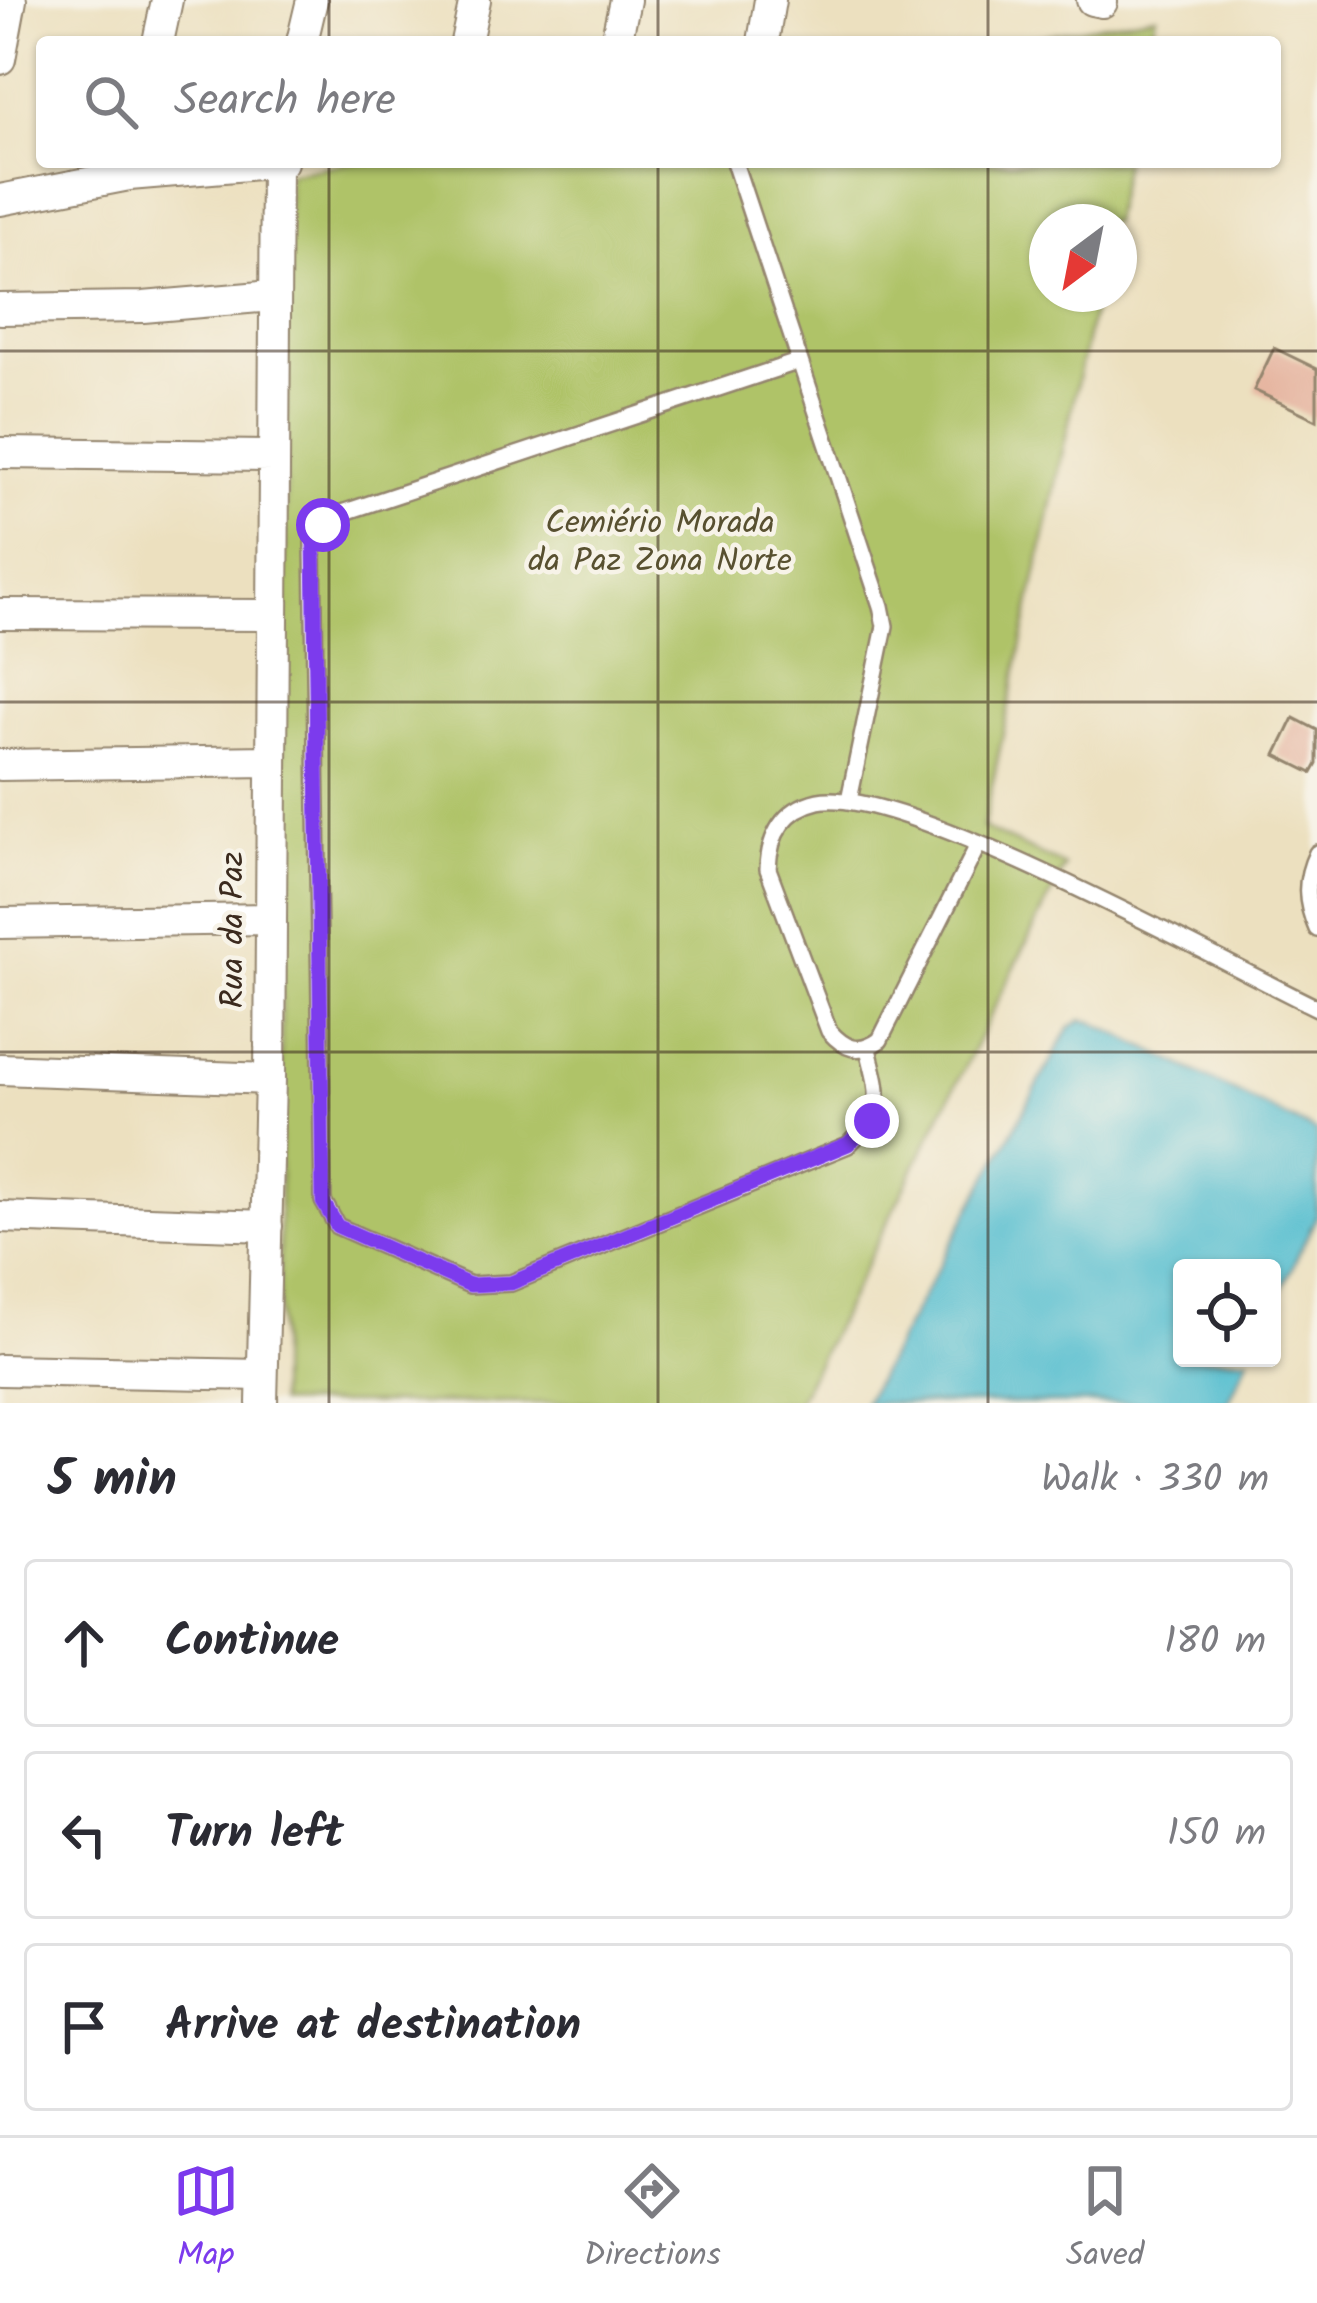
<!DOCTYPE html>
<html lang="en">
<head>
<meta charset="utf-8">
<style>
  :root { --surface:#fff; --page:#f2f2f3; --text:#2b2b33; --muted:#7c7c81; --line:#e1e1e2; --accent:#7c3aed }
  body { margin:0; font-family:Kalam,sans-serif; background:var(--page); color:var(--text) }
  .controls { position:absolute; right:36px; bottom:36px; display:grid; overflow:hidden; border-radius:12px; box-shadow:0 3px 9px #0004 }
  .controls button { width:108px; height:108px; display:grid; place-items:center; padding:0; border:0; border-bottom:3px solid var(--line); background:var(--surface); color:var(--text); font:60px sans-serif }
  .compass { position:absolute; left:1029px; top:204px; width:108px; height:108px; border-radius:50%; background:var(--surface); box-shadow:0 3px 9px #0004; rotate:212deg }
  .stop { position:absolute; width:36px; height:36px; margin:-27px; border:9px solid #7c3aed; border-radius:50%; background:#fff }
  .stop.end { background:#7c3aed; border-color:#fff; box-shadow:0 3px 12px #0008 }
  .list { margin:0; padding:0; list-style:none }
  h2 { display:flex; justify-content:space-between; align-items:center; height:156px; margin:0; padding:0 48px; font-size:51px }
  h2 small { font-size:39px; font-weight:400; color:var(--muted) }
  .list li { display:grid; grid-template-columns:78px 1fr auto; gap:36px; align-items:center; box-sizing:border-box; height:168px; margin:0 24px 24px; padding:0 24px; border:3px solid var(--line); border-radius:12px }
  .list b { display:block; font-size:45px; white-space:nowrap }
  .list em { font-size:39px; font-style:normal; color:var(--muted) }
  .icon { flex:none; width:66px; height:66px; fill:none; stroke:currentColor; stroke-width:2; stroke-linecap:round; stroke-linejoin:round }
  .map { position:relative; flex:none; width:1317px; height:1403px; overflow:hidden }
  .search { position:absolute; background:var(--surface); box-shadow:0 3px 9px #0004; left:36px; right:36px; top:36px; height:132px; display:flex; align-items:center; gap:30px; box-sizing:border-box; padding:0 42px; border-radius:12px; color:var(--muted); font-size:45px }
  .sheet { height:732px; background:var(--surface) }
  nav { display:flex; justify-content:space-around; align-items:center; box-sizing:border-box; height:168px; border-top:3px solid var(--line); background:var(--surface); font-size:33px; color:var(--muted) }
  nav a { display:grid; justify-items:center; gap:6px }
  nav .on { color:var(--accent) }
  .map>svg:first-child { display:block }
  .green { fill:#afc368; stroke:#757643; stroke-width:3 }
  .water { fill:#53bdcf; stroke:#477476; stroke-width:3 }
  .building { fill:#e6b6a1 }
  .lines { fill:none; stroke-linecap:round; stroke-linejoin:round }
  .service-casing { stroke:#94856e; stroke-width:20 }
  .minor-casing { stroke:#94856e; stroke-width:34 }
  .service { stroke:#fff; stroke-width:15 }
  .minor { stroke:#fff; stroke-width:30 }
  .route { stroke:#7c3aed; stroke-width:15 }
  .grid { fill:none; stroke:#3b2a1e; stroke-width:3; stroke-opacity:0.55 }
  .labels { text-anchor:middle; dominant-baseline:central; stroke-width:9; stroke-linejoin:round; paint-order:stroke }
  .park-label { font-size:33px; fill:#585030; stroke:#f7f3e8 }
  .street-label { font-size:33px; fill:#3b2a1e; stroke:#f7f3e8 }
</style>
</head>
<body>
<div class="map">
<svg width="1317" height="1403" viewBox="0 0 1317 1403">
  <rect width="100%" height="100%" fill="#f7f3e8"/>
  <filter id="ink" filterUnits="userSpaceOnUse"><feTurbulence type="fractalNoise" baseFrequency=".00833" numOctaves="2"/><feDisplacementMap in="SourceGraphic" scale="24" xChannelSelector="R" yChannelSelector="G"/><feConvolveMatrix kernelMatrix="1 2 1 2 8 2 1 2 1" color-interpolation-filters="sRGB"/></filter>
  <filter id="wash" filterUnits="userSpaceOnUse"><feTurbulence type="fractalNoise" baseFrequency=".004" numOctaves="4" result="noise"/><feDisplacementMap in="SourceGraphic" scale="48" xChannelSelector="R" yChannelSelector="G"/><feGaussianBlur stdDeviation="2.7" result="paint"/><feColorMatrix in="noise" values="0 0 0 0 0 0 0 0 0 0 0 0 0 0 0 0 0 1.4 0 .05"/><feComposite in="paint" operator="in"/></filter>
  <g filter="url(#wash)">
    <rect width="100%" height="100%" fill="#ece0bf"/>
    <path class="green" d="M1156 15 1150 42H1008Z
      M353 162H1124L1112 222H1047V294H1096L983 828 1065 866 797 1403H278L288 174Z"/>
    <path class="water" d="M1082 1020 1093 1022 1317 1132V1215L1272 1310V1268H1182V1358H1249L1228 1403H864L1069 1028Z"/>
    <g id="blocks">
      <path class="building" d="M1274 348 1317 369V420L1254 390Z
        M1294 718 1317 730V764L1312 773 1276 755Z"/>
    </g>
  </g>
  <g filter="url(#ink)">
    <use href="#blocks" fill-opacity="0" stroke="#94856e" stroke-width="3"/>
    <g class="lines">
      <defs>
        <path id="service" d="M734 162 881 606 885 626 849 800
          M800 361 339 514 323 525 313 543 323 1201 337 1226 470 1285 511 1283 848 1145C886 1107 880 1097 868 1049
          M978 845 880 1040C859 1055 845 1049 829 1031L768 869C769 836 783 809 818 801 901 784 1225 964 1317 1008
          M1317 853C1304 880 1305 902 1317 929"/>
        <path id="minor" d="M1092 0 1102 2
          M158 42 167 0
          M302 42 312 0
          M466 42 475 0
          M616 42 625 0
          M763 42 770 0
          M0 59 11 0
          M0 200 129 175 282 162
          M0 309 143 307 272 296
          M0 453 274 456
          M0 614 273 615
          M0 765 269 761
          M0 923 270 919
          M0 1069 270 1079
          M0 1217 267 1226
          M0 1370 262 1375
          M262 1403 270 1079 276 162"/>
      </defs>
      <use href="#service" class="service-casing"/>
      <use href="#minor" class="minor-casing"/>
      <use href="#service" class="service"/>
      <use href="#minor" class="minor"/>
    </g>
  </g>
  <g class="lines" filter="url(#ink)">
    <path class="route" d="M323 525 314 543 323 1202 337 1226 470 1285 511 1283 848 1144 872 1121"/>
  </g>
  <path class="grid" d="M329 0V42M658 0V42M988 0V42M329 162V1403M658 162V1403M988 162V1403M0 351H1317M0 702H1317M0 1052H1317"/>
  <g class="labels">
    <g class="park-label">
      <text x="660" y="524">Cemiério Morada<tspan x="660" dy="38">da Paz Zona Norte</tspan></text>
    </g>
    <g class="street-label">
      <text transform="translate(234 930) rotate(-90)">Rua da Paz</text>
    </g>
  </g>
</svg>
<div class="controls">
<button><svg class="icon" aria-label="locate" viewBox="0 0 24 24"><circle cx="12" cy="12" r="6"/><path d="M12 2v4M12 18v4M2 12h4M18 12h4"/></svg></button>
</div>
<svg class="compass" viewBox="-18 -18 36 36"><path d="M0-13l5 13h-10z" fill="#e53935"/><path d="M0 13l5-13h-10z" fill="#7c7c81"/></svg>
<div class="stop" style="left:323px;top:525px"></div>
<div class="stop end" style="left:872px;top:1121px"></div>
<div class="search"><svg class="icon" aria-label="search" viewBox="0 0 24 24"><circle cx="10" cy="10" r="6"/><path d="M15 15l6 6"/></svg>Search here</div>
</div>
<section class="sheet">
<h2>5 min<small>Walk · 330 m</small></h2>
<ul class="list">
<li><svg class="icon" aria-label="ahead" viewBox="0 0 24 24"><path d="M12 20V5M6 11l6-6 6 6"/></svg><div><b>Continue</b></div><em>180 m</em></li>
<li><svg class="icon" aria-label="left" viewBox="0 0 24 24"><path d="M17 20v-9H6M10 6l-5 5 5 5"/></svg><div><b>Turn left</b></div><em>150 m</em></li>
<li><svg class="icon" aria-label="arrive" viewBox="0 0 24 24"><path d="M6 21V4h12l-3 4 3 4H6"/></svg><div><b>Arrive at destination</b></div></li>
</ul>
</section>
<nav>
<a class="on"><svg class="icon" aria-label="map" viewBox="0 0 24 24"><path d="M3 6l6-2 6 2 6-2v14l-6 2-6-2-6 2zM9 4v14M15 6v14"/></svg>Map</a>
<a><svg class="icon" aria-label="directions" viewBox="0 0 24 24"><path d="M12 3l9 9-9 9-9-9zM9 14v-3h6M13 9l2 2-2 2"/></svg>Directions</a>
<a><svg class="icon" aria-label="saved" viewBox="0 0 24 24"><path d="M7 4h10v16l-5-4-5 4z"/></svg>Saved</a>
</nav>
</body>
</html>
